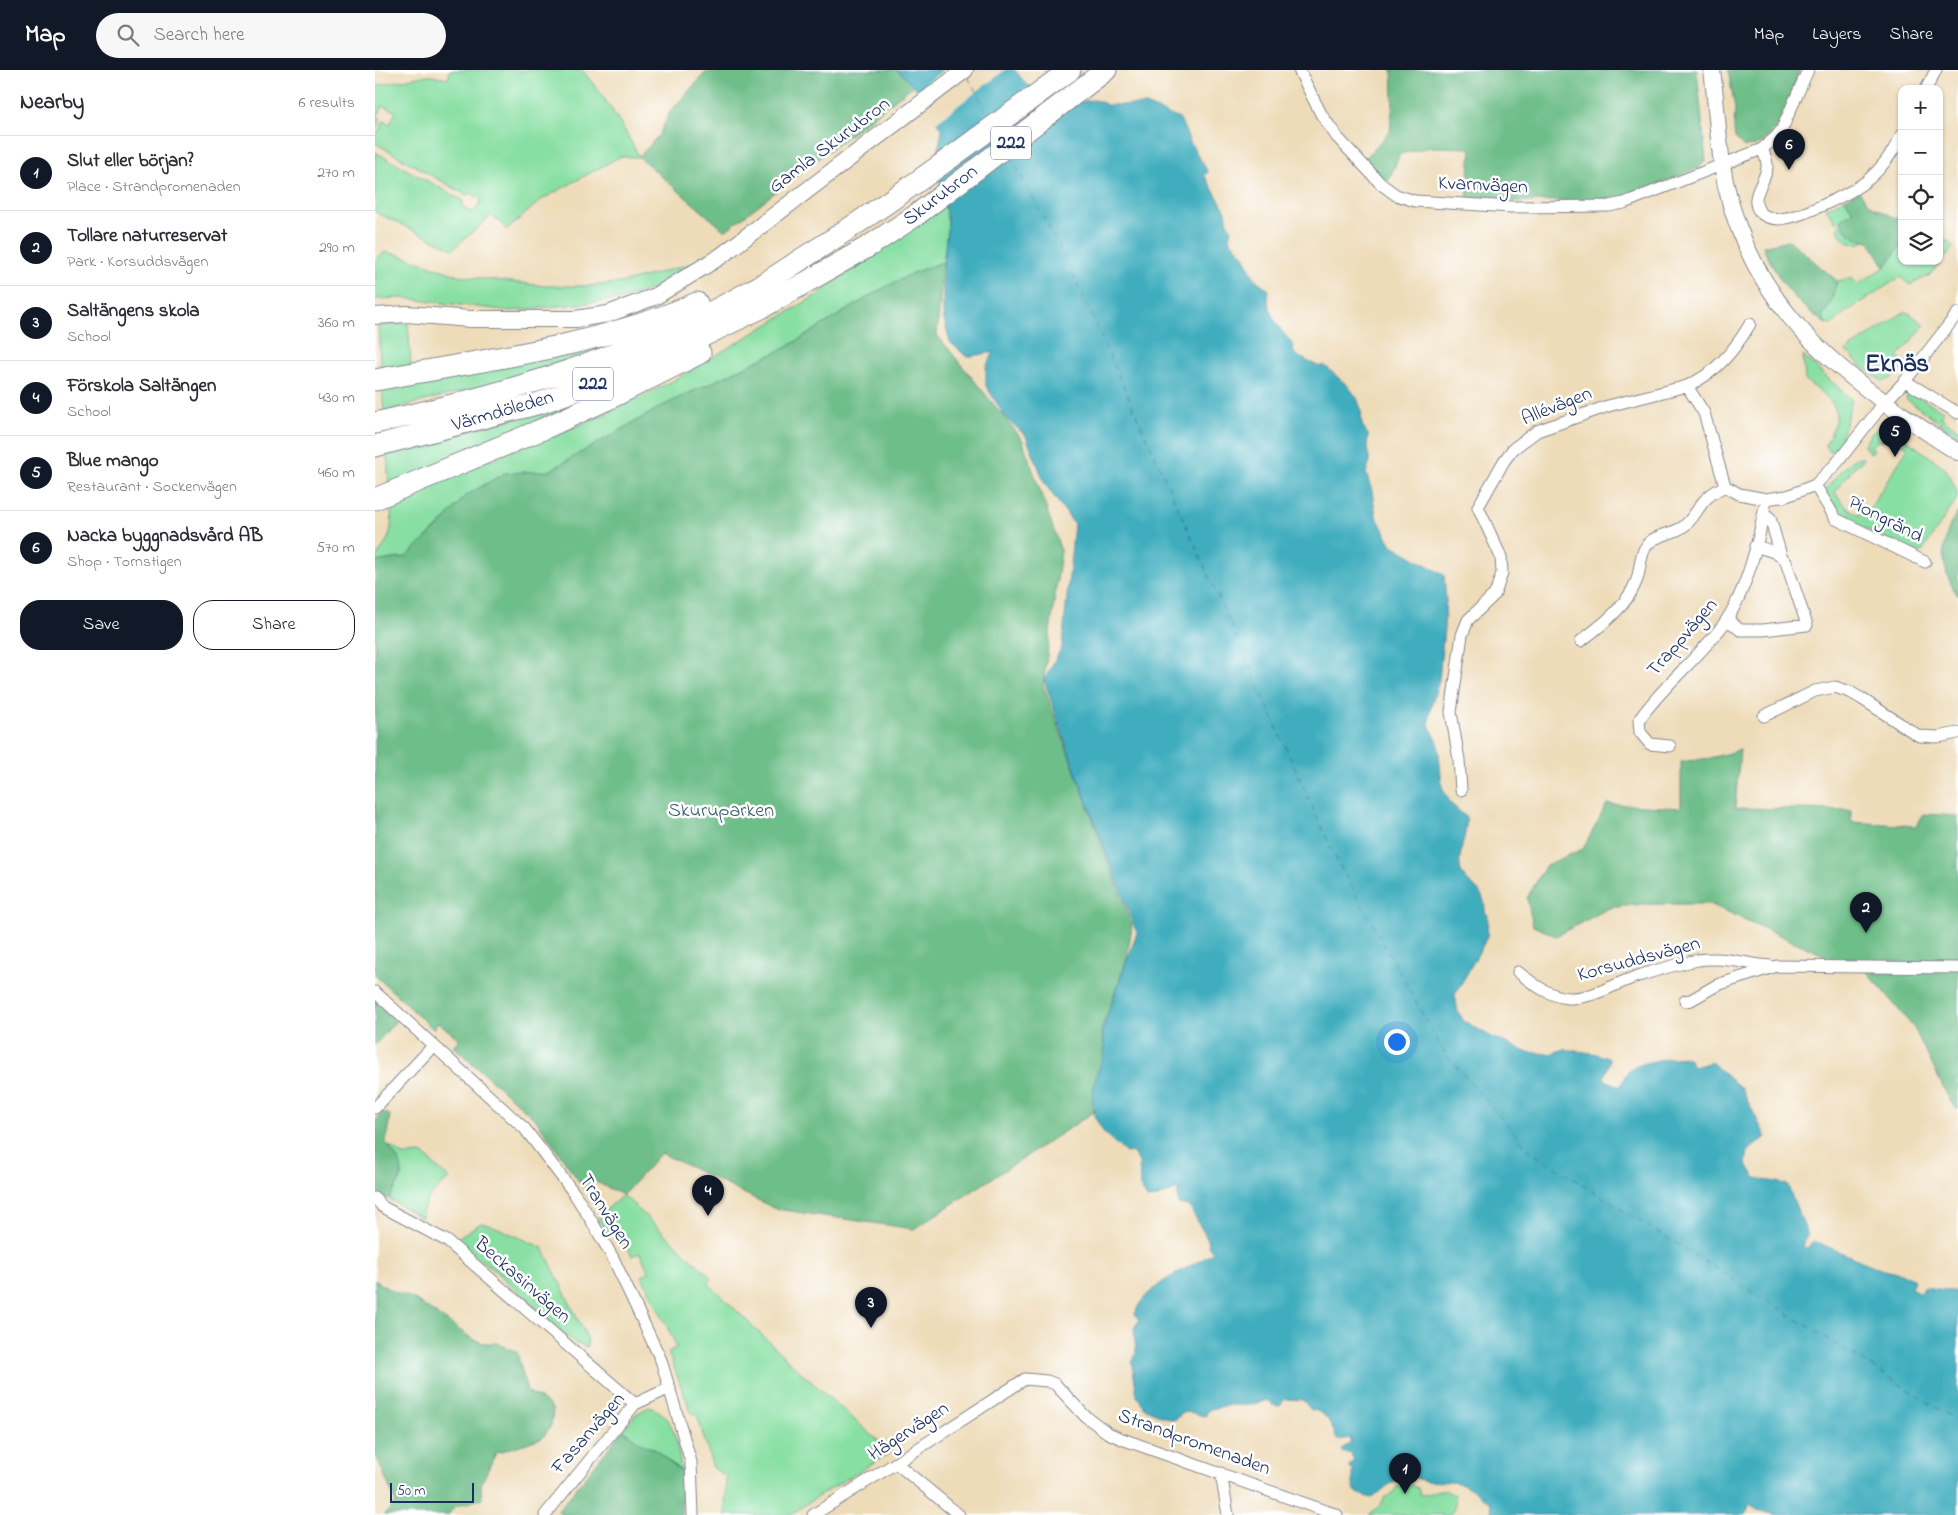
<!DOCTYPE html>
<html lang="en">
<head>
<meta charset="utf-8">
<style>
  :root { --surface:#fff; --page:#f7f7f7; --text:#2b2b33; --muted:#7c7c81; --line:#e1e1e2; --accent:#111827 }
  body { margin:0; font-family:"Indie Flower",sans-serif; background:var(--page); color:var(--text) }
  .controls { position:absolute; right:15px; top:15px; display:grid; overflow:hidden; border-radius:10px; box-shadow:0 1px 4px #0004 }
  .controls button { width:45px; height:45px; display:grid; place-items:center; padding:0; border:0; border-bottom:1px solid var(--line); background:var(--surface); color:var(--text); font:25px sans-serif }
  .scale { position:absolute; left:15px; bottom:12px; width:84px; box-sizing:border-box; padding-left:5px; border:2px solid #1b2f5e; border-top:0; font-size:14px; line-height:18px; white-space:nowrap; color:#1b2f5e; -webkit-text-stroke:4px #fff; paint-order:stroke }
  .you { position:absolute; left:1021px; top:971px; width:18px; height:18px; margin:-12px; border:4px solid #fff; border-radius:50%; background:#1a73e8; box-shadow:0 0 0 8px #1a73e833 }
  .badge { display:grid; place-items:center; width:32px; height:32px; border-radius:50%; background:var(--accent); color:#fff; font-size:16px; font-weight:700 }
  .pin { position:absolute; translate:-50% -41px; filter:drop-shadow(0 1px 2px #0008) }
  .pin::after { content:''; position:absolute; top:26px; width:18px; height:15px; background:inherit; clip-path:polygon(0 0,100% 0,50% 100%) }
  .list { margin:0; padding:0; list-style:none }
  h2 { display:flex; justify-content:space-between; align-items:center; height:65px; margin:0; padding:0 20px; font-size:21px }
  h2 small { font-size:16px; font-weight:400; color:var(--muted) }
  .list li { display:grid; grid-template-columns:32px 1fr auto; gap:15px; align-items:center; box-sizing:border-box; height:75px; padding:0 20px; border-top:1px solid var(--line) }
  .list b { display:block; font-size:19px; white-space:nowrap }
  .list p { margin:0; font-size:16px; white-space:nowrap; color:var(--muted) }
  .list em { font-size:16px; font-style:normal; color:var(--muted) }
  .actions { display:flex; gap:10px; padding:15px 20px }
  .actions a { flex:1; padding:11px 0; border:1px solid var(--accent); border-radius:20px; text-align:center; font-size:18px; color:var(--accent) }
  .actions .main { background:var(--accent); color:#fff }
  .icon { flex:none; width:28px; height:28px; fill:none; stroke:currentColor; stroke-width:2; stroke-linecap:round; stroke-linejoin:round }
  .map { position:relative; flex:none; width:1583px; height:1445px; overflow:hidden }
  header { display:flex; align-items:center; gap:30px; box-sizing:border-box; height:70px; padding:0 25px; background:var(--accent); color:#fff }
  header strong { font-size:24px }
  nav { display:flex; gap:28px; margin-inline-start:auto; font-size:18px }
  .search { width:350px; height:45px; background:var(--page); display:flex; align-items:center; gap:12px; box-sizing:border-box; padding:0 18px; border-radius:28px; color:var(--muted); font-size:19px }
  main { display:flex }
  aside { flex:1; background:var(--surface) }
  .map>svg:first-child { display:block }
  .green { fill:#88dfa3; stroke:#528780 }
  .forest { fill:#6ebe89; stroke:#447674 }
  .water { fill:#40adbe; stroke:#2e6e8e }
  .pier { fill:#eedcb9 }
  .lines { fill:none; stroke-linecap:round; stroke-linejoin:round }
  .ferry { stroke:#2a6184; stroke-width:1; stroke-dasharray:6 5; stroke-linecap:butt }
  .street-casing { stroke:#84868c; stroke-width:13 }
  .secondary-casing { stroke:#84868c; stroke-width:18 }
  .highway-casing { stroke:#84868c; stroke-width:23 }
  .street { stroke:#fff; stroke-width:11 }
  .secondary { stroke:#fff; stroke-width:16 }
  .highway { stroke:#fff; stroke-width:21 }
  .labels { text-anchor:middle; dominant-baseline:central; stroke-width:5; stroke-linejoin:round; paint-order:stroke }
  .shield { fill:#fff; stroke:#5f6d8e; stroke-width:1 }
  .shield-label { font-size:19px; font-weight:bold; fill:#1b2f5e }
  .street-label { font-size:20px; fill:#1b2f5e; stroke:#fff }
  .park-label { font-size:20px; fill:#365b6f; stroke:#fff }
  .district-label { font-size:25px; font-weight:bold; fill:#1b2f5e; stroke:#fff }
</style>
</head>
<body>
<header>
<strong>Map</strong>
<div class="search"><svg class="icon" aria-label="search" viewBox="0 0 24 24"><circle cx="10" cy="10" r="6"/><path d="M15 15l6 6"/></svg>Search here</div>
<nav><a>Map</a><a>Layers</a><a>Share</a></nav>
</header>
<main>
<aside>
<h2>Nearby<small>6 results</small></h2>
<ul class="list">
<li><span class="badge">1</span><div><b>Slut eller början?</b><p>Place · Strandpromenaden</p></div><em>270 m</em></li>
<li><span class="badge">2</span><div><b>Tollare naturreservat</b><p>Park · Korsuddsvägen</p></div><em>290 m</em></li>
<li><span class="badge">3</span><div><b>Saltängens skola</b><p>School</p></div><em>360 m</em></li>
<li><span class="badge">4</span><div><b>Förskola Saltängen</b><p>School</p></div><em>430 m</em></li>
<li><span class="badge">5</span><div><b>Blue mango</b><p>Restaurant · Sockenvägen</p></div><em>460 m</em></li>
<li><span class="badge">6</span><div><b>Nacka byggnadsvård AB</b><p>Shop · Tornstigen</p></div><em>570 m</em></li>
</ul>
<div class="actions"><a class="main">Save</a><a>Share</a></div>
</aside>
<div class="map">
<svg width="1583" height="1445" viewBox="0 0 1583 1445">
  <rect width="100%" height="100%" fill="#fff"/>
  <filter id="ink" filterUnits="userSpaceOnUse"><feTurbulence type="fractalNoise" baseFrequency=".02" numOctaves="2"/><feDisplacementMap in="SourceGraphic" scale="10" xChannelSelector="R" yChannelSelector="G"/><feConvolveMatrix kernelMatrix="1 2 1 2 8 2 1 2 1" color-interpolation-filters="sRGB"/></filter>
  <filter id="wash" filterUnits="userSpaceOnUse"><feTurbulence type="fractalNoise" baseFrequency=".0096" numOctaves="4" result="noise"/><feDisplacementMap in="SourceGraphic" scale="20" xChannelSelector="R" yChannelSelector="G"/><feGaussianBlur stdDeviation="1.12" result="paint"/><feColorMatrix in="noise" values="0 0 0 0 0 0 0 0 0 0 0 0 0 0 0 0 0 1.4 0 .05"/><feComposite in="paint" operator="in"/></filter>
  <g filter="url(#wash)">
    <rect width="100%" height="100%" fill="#eedcb9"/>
    <path class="green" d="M75 0H207C230 27 248 55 264 87H244L166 130 132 160 117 145 78 179 0 142V82L87 130 89 138 98 143 107 130 96 123 91 125 0 73V67L9 51 15 54 21 42 8 36 2 47 6 49 0 59V16L52 5 73 9Z
      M1470 129 1478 141 1468 155 1474 163 1491 171C1478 177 1466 172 1463 158L1467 149 1461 152 1451 138Z
      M569 133 573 153 568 192 538 203 501 222 412 277 287 336 174 401 130 403 90 426 68 452 31 487 0 492V489C18 464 18 459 15 429L219 349 296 312 442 225Z
      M1564 168 1569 171H1573L1578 178 1555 205 1535 215 1525 207 1471 242 1456 255 1451 254 1447 246 1455 236 1462 211 1477 208 1483 214 1510 197 1527 174V191H1564Z
      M10 182 21 184 85 206 170 216H211L245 213 317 194 280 218 241 230 136 241 26 228 1 229 0 195 2 188Z
      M1529 242 1534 243 1550 255 1523 287 1530 293 1517 308 1508 312 1486 296 1471 281Z
      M298 250 209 285 110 316 9 341 7 317Z
      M33 253 36 296 6 302 3 256Z
      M1428 286 1477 330 1461 388 1450 375C1471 337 1460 333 1430 310Z
      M1533 322 1569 341 1565 347 1583 359V366L1531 329Z
      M219 326 14 417 12 384Z
      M1504 357 1514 358 1518 360 1570 398 1581 419 1583 427 1547 482 1531 479 1473 450 1460 441 1452 426 1451 419C1459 410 1475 386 1487 387L1488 390 1479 397 1460 422C1467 433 1476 444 1490 446L1533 378 1515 364 1506 372 1504 370 1496 376 1499 380 1495 383 1489 376 1495 365Z
      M13 1075 28 1085 49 1084 58 1094 75 1109C64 1116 45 1133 47 1148L14 1129 28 1105Z
      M248 1125 337 1208 333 1213 422 1299 516 1382 426 1437 417 1445H350L351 1406 338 1398 322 1345 316 1342 293 1282 302 1277 267 1206 274 1202 265 1183 257 1186 244 1159 232 1164 223 1147Z
      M106 1153 116 1155 168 1178 213 1270 212 1273 213 1276 211 1277 204 1273 201 1274 119 1200 79 1170Z
      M274 1337C302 1344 302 1379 307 1402L281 1380 265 1373 248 1360 261 1344Z
      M1026 1412H1033L1039 1417 1043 1418 1045 1425C1062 1424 1060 1415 1080 1424 1081 1432 1080 1438 1075 1445H994L1005 1436 1010 1427 1015 1426Z"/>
    <path class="forest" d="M348 0H522L539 15 350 161 264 87 284 65 295 42 330 3Z
      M1017 0H1322L1331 91 1324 98 1255 125 1230 130 1092 132 1096 78 1054 77 1025 84 1012 114 990 89 1015 61 1018 30Z
      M1353 0H1424C1416 25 1403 79 1369 77L1360 68 1359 59 1360 38Z
      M1484 121 1492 132 1499 138 1527 151V174L1510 197 1495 172C1481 170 1468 163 1467 149L1478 141 1470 129Z
      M1414 170 1462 211 1455 236 1447 246 1451 254C1420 232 1403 212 1388 176Z
      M568 192 562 265 647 369 686 481 668 615 757 855 752 889 726 961 730 981 717 1032 719 1042 539 1159 401 1139 286 1083 248 1125 219 1111 208 1117 161 1050 78 976 84 969 63 952 58 959 0 905V492L31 487 68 452 90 426 130 403 174 401 287 336 412 277 501 222 538 203Z
      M1583 442V526C1564 498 1564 469 1583 442Z
      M1365 680 1360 738 1476 740V752L1542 756 1548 744 1583 746V1040L1575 1031 1539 958 1484 892 1462 891 1335 834H1267L1234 838 1181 866 1158 856 1152 828 1171 795 1208 779 1232 734 1306 738V692L1335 688Z
      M0 930 21 951 0 975Z
      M8 1042 15 1045 11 1073C32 1101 31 1099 14 1129L7 1127 0 1120V1051Z
      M0 1210 15 1220 37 1228 98 1269 108 1273H122L142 1282 152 1321 172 1333 178 1340 176 1356 167 1368 121 1383 106 1414 107 1429 80 1436 73 1445H9L21 1433 0 1383Z
      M248 1360 265 1373 281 1380 307 1402 306 1445H188L183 1441Z"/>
    <path class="water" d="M522 0H640L652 15 704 32 718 30 724 31 732 35H770L805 49 815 72 833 102 829 105 851 141 853 155 856 158 854 169 869 186 880 209 894 220C889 242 906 260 919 276L918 282 926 288 945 297 949 295 973 316 982 328 986 339 987 355 993 365 992 378 995 392 991 403 997 421 1001 446 1017 475 1069 505 1071 530 1069 559 1064 610 1055 640 1054 655 1063 672 1067 717 1076 734 1091 747C1093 763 1083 783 1085 797 1088 816 1111 815 1110 842L1113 845 1112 867 1108 875 1080 925 1083 942 1089 951 1115 966 1151 982 1174 984 1190 979 1222 984 1235 989 1229 1009 1245 1017C1248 1011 1250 1004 1255 1000 1262 993 1303 985 1313 988L1319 997 1336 992 1366 1018 1391 1067 1373 1081 1371 1093 1380 1107 1384 1109 1412 1114 1433 1166 1427 1176 1432 1179 1439 1171 1506 1199 1533 1206 1539 1210 1536 1218 1545 1223 1550 1217 1583 1222V1445H1401L1382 1440 1375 1434 1370 1445H1117L1116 1433C1107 1428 1099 1420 1090 1415 1071 1407 1043 1419 1032 1399H1027L1022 1403 1020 1412C1010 1415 1006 1423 997 1428 976 1423 978 1420 978 1401L974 1396 979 1390 975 1383H968L966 1379 975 1374 976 1368 962 1370C957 1356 952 1341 936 1340L928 1330 910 1329 905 1336 898 1335 893 1330 874 1335H855L835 1339 830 1346C816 1344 812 1337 801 1349H794L771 1339 762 1326 757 1292 761 1283 759 1258 764 1250 760 1244C768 1216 814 1198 838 1183L833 1176 834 1172 814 1136 803 1134V1119L780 1128 772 1129 765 1116 764 1092 757 1082 751 1083 729 1063 719 1046 720 1037 717 1031 721 1006 726 994 730 978 727 961 762 863 700 700 669 610 687 577 699 454 670 414 651 366 631 348 611 316V297L619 282 592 287 575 272 568 246V198L573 153 561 91 567 60 539 16Z"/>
    <path class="pier" d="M568 0H630L560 53 540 22Z"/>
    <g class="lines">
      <path class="ferry" d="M593 7 615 48
        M636 87 693 193 961 789 1069 982 1156 1082 1583 1351"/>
    </g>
  </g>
  <g filter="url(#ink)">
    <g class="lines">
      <defs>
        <path id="street" d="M924 0 946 44 962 67 1006 114 1021 125 1040 131 1137 137 1234 136 1249 133 1387 79 1401 67 1407 59 1433 0
          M1551 19 1561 0
          M1387 79C1389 84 1393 91 1392 97 1391 112 1374 126 1384 141 1389 147 1397 149 1405 149 1427 147 1478 123 1495 108 1509 96 1518 82 1527 65
          M1530 311 1583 343
          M1312 316C1341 303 1359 281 1375 254
          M1440 415 1461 449 1550 492
          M1389 443 1395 448 1406 485
          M1352 549 1365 560H1388L1432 555 1411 492C1403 481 1392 480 1380 476
          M1206 571C1227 555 1251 537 1261 512 1266 501 1264 485 1272 475 1280 464 1298 465 1309 456 1317 450 1322 440 1328 432 1334 425 1342 420 1350 416
          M1389 646 1440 621 1460 617 1475 622 1487 629 1544 666 1563 667 1583 663
          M1295 676 1275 674 1265 662 1264 650C1288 615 1323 589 1348 555 1371 524 1385 468 1391 429
          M1086 720 1084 690 1076 642 1087 565 1093 550 1120 524 1127 503 1126 487 1103 437 1129 391 1138 379 1162 361 1233 336 1312 316 1329 343 1350 416 1364 424 1391 429 1412 426 1440 415 1461 394 1509 333 1530 311 1583 243
          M1143 902C1157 913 1175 927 1193 928 1218 929 1241 913 1263 906 1282 900 1303 894 1323 890 1347 886 1371 894 1395 896
          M0 922 150 1059 199 1123 216 1150 238 1188 286 1290 316 1392 318 1445
          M1310 931 1316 930 1342 915 1402 896 1583 898
          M0 1038 58 976
          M0 1128 8 1137 72 1171 260 1334
          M521 1393 584 1445
          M846 1403 853 1445
          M170 1445 260 1334 295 1318
          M438 1445 521 1393 650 1309 672 1311 680 1314 710 1346 733 1363 747 1369 962 1445"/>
        <path id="secondary" d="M1337 0C1342 37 1343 81 1351 116 1376 223 1440 284 1526 344 1545 357 1564 371 1583 382
          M0 246 32 244 95 249H201L233 244 281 226 346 186 590 0"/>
        <path id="highway" d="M0 310C108 290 220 277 322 233
          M0 353C130 325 260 286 376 221 396 210 414 197 433 185 524 128 609 63 695 0
          M0 376 165 333 232 309 322 269 390 236 496 175 540 146 731 0
          M0 429 168 359 233 329 325 283"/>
      </defs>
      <use href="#street" class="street-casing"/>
      <use href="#secondary" class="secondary-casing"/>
      <use href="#highway" class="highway-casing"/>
      <use href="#street" class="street"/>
      <use href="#secondary" class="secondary"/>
      <use href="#highway" class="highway"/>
    </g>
  </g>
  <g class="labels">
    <g class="shield">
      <rect x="616" y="56.5" width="40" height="33" rx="4"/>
      <rect x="198" y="297.5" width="40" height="33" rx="4"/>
    </g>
    <g class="shield-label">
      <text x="636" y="73">222</text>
      <text x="218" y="314">222</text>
    </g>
    <g class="street-label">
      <text transform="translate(455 76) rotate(-37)">Gamla Skurubron</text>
      <text transform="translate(1108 116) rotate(3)">Kvarnvägen</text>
      <text transform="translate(566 126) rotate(-37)">Skurubron</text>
      <text transform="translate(1182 337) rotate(-22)">Allévägen</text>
      <text transform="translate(128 342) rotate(-16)">Värmdöleden</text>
      <text transform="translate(1510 450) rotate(27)">Piongränd</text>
      <text transform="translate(1308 568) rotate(-49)">Trappvägen</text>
      <text transform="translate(1264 890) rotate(-15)">Korsuddsvägen</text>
      <text transform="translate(230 1142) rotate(58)">Tranvägen</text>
      <text transform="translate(147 1211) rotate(41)">Beckasinvägen</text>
      <text transform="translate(534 1362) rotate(-33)">Hägervägen</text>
      <text transform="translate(214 1364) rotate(-49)">Fasanvägen</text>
      <text transform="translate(819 1373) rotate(20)">Strandpromenaden</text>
    </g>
    <g class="park-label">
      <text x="346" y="741">Skuruparken</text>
    </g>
    <g class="district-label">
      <text x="1522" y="295">Eknäs</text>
    </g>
  </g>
</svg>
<div class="controls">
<button>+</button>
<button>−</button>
<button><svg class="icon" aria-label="locate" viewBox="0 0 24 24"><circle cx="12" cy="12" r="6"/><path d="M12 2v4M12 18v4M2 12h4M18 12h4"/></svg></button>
<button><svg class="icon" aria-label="layers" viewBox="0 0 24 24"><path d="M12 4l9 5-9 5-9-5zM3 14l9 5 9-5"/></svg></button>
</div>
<div class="scale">50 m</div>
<div class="you"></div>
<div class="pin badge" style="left:1030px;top:1424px">1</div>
<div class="pin badge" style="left:1491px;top:863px">2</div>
<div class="pin badge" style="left:496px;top:1258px">3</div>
<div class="pin badge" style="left:333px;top:1146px">4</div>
<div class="pin badge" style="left:1520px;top:387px">5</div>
<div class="pin badge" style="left:1414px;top:100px">6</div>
</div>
</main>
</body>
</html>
